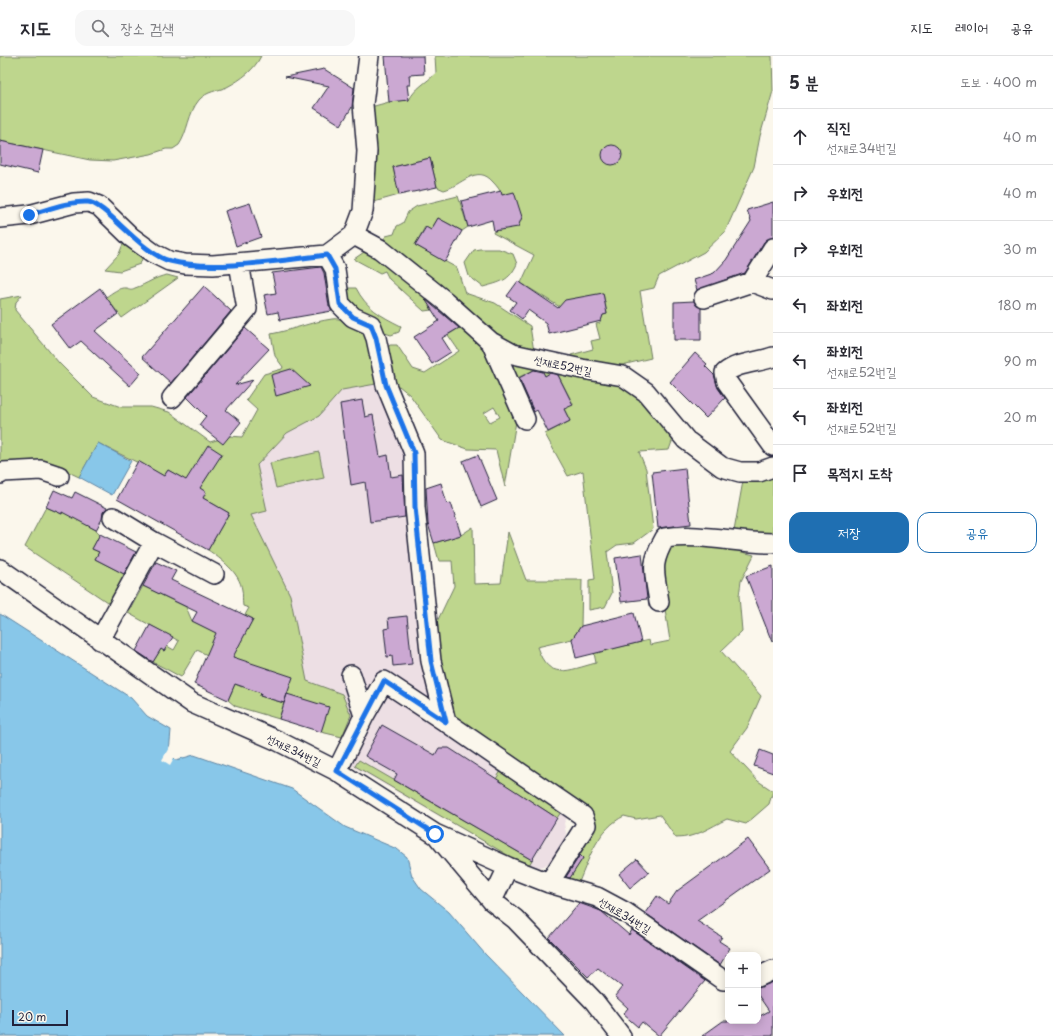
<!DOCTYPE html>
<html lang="ko">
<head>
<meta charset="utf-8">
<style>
  :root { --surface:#fff; --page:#f7f7f7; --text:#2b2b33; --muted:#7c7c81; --line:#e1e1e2; --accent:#1f6fb2 }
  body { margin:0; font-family:"Playpen Sans","Poor Story",sans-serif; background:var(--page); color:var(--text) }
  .controls { position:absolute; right:12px; bottom:12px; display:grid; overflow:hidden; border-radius:8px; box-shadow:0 2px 10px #0003 }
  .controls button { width:36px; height:36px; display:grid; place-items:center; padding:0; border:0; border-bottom:1px solid var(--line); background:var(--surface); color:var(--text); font:20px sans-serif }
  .scale { position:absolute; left:12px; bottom:10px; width:56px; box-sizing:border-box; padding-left:4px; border:2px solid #22223b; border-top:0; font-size:11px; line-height:14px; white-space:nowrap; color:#22223b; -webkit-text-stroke:3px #fbf7ec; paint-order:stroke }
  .stop { position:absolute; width:12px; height:12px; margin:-9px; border:3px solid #1a73e8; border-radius:50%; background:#fff }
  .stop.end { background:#1a73e8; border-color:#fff; box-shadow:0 1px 4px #0008 }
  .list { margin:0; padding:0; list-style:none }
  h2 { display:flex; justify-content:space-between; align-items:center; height:52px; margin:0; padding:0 16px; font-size:17px }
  h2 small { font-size:13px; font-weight:400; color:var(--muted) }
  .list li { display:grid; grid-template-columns:26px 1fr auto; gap:12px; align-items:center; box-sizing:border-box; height:56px; padding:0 16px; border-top:1px solid var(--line) }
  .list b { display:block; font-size:15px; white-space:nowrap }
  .list p { margin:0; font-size:13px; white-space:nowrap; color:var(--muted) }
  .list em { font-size:13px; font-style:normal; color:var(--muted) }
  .actions { display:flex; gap:8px; padding:12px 16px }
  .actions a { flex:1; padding:9px 0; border:1px solid var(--accent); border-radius:12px; text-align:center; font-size:14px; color:var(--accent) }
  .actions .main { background:var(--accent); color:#fff }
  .icon { flex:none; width:22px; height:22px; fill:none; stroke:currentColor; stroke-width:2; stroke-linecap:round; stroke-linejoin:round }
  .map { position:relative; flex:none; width:773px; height:980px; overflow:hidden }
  header { display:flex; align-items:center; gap:24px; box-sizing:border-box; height:56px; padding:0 20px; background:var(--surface); border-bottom:1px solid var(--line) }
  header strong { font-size:19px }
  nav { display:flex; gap:22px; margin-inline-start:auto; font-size:14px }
  .search { width:280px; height:36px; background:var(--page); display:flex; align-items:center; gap:10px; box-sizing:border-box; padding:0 14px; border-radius:12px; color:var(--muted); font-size:15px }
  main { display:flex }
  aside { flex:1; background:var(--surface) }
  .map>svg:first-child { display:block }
  .built { fill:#eddfe4 }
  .green { fill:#bed68d; stroke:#707c64; fill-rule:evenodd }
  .water { fill:#88c7e9; stroke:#5f85a3 }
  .pier { fill:#fbf7ec }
  .building { fill:#cba8d2; stroke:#22223b }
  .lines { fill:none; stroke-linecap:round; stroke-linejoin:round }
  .minor-casing { stroke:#22223b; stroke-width:22 }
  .minor { stroke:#fbf7ec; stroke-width:19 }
  .route { stroke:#1a73e8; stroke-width:5 }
  .labels { text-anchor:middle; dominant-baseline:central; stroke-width:3; stroke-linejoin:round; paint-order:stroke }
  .street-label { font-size:11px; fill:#22223b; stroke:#fbf7ec }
</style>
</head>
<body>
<header>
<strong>지도</strong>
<div class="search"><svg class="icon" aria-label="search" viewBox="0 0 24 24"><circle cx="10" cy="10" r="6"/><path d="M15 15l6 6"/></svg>장소 검색</div>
<nav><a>지도</a><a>레이어</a><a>공유</a></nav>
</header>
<main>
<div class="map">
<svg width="773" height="980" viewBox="0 0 773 980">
  <rect width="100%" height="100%" fill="#fbf7ec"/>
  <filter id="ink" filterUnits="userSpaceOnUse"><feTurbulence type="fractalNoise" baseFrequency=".025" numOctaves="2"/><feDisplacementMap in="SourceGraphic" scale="8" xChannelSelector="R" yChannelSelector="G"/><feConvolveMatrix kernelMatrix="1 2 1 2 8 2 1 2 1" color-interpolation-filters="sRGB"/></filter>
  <g filter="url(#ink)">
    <path class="built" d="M376 328 401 381 440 657 433 669 568 760 564 767 566 777 564 789 555 802 544 810 535 812 528 811 334 700 342 682 321 676 287 638 243 466 256 409 287 377 319 360 342 334Z"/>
    <path class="green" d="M0 0H261C254 14 242 23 227 31 218 35 207 35 199 44 188 57 188 76 179 89L173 93H166L151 98 113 105 90 104 0 85Z
      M435 0H772L773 35 760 80 754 111 725 176 704 196 659 220 654 232 640 235 651 302 614 311 570 304 571 299 593 293 591 285 600 283 596 268 600 267 603 259 607 258 603 237 560 251 521 227 534 199 493 177 494 175 518 170 522 161 502 139C500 134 497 130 493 126 477 107 461 130 444 134L437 131 430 102 393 111 399 139 370 147 367 52 389 46 409 44C415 32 426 27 436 17Z
      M458 140 468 171 462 175 438 162 431 174 425 171 415 189 457 212 465 237 495 247 530 270 534 296 512 290 486 275 381 187 386 180 394 178 397 170 403 167 408 156 417 150Z
      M125 183 141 198 142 203 140 208 120 215 105 213 119 198Z
      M480 193H499L513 198 517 208C509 225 501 226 483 231L469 220 465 207 474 194Z
      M367 194 435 247 432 254 424 255 389 223 385 215 380 217 354 203Z
      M167 219 178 222 122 262 106 241C112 237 119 231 126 232 130 233 131 234 135 232 147 228 155 221 167 219Z
      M346 232H356C366 252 381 260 401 270L399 276 391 279 379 275 347 241Z
      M22 239 16 246 15 254 59 307 93 341 121 351H151L169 356 210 386 230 380 242 381 257 354 246 344 264 318 282 313 283 311 275 300 271 278C292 274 311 266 332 263 339 262 346 264 352 268 376 284 374 303 376 328L342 334 319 360 287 377 257 409 267 455 251 459 290 539 307 625 342 638 351 659 342 681 321 676 287 638 197 594 181 621 153 606 161 593 164 595 167 590 174 594 179 585 128 557 143 530 186 551 192 565 223 580 235 596 253 563 245 559 249 552 243 550C242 544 243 539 242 534 240 517 221 503 208 494L229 457 203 442 206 436 168 414 164 420C142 408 121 399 98 387L79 421 58 411 0 413V243ZM221 398 204 426 191 418Z
      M464 269 491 286 516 365 505 431 496 394 468 393 442 384 410 339 399 330 393 333 385 295 390 289H397L413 313 425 317 459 295 448 279ZM494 351 500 361 490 366 484 357Z
      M505 298 614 325 640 338 674 380 669 394 639 396 646 413 653 473 634 487 617 489 607 496 612 537 605 551 589 554V524L595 523 583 415 568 420 545 378 570 365 564 353 573 348 556 315 545 320 540 311 513 324Z
      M319 396 324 422 276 432 270 407Z
      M773 420V481L734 475 743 425 748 426Z
      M46 451 62 458 64 452 80 465 96 474 100 478 92 493 99 496 95 503 126 519 110 548 25 491Z
      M473 471 474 528 501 527 508 476 526 524H582L581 570 572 583 537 591C549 626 568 614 596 607L594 597 649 584 650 589 670 585 658 508 669 486 715 489 754 499 741 525 739 540 742 575 721 595 761 640 747 672 730 695 758 725 773 735 769 748 746 768 727 763C710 771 696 782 676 782L660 759 636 763 624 760C598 773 590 800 579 826L567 825 583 802 571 794 586 770 456 672 437 603 435 570 454 530 452 505H439L434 487 461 479Z
      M244 625 263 631 260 640 284 647 279 663 235 650 228 644 235 628 242 631Z
      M359 704 532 804 528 811 355 710Z
      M501 715 561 756 557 762 496 723Z"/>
    <path class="water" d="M98 387 131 405 112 439 79 421Z
      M0 558 131 642 147 660 171 674 169 697 176 704 194 699 292 733 345 771 397 793 407 801 412 820 421 833 449 856 485 898 565 980H0Z"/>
    <path class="pier" d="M171 688V696L175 700 170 709 162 704Z"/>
    <path class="building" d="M385 0H423L424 18 409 19 410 29H407L409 44 389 46Z
      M324 13 354 32 352 51 341 69 314 52 329 30 285 21Z
      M0 85 43 94 38 117 0 108Z
      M602 99a10 10 0 1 1 20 0a10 10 0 1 1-20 0Z
      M430 102 437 131 399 139 393 111Z
      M501 135 502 139 514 136 522 161 518 171 494 175 492 164 468 171 461 145Z
      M773 146V181L764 186 745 217 697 234 694 224 714 217 726 204 751 165 747 154Z
      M250 147 261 181 236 190 225 155Z
      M438 162 462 175 445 206 415 189 426 171 431 174Z
      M321 211 324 217 329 250 332 255 280 264 278 256 268 258 264 239 276 237 272 217Z
      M518 225 558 252 565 244 603 237 607 258 603 259 601 265 549 278 546 267 528 254 522 263 510 254 516 246 507 240Z
      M204 230 231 255 171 327 142 301Z
      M100 232 118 258 95 275 141 317 130 330 81 285 70 293 51 268Z
      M425 243 459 272 442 282 451 296 432 308 414 281 439 265Z
      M694 245 701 252V284H674V246Z
      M245 272 269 293 235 329 253 324 226 354 241 366 223 388 199 369 206 360 187 341Z
      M695 297 707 308 705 310 714 319 718 332 725 342 706 362 670 326Z
      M291 313 310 330 276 340 271 319Z
      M534 314 543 316 545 320 550 317 558 319 573 349 564 353 570 365 548 376 537 354 534 356 519 322Z
      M362 344 365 361 373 359 380 401 388 399 391 421 403 419 405 461 370 466 365 426 351 429 340 348Z
      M208 389 222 398 200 432 206 436 203 442 229 457 208 494 117 443 138 405 164 420 168 414 186 424Z
      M478 399 497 444 481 451 463 405Z
      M685 412 691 468 658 472 652 416Z
      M441 427 447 448 451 447 461 479 434 487 428 468 426 432Z
      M54 434 72 442 75 436 107 452 103 456 102 463 96 474 62 456V458L46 451Z
      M100 478 136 496 124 518 95 503 99 496 92 493Z
      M642 498 647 543 621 546 615 502Z
      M156 506 176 515 171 524 253 563 233 601 293 621 284 647 260 640 261 637 235 628 228 644 194 628 216 577 192 565 197 556 143 530Z
      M773 510V585L772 586 746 520Z
      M634 557 641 586 576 602 572 583 581 570Z
      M407 560 412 608 393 610 392 600 387 601 384 573 389 572 388 562Z
      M150 569 173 581 164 595 161 593 153 606 136 595Z
      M287 638 329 651 321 676 279 663Z
      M382 669 435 699 439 692H449L557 762 532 804 394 724 397 718 365 700Z
      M760 694 773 699V717L754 710Z
      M748 783 770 813 697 865 722 881 719 885 730 892 720 909 645 857 657 840 668 848 677 835Z
      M580 799 583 802 570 822 566 821Z
      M637 803 649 816 630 832 619 818Z
      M579 847 601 855 629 879 632 874 705 925 659 980 642 966 638 971 623 958 628 952 615 940 622 931 598 912 588 921 549 882Z
      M773 926V980H702L723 965H758V961L769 955 758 939V932Z"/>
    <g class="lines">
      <defs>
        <path id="minor" d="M0 162 29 159 74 147 89 146 99 150 131 181 153 197 169 205 185 208 213 209 327 199 354 179 363 155 367 95 363 48 369 0
          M354 179 380 193 445 245 491 286 513 298 582 313 623 320 646 336 686 384 722 411 740 416H759L773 411
          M327 199 335 213 340 248 353 261 371 269 376 282 386 329 414 397 415 451 431 605 446 666 583 760 586 769 549 827
          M752 226 773 234
          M704 242 752 226 773 192
          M491 286 525 363
          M773 301C757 307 738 306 725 317L727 326 773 390
          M172 342 247 253 239 207
          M0 418 3 416 41 414 59 420
          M113 461 154 486 214 518
          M0 513 192 647 276 684 337 715 435 778 508 811 549 827 597 841 625 856 723 924H728
          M659 546C655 516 649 510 665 482 701 477 736 487 773 487
          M100 584 154 486
          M364 660 384 625 446 666
          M337 715 364 660 351 619
          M439 782 492 845 515 863 594 945 621 980
          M492 845 508 811
          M758 921 773 914"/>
      </defs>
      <use href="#minor" class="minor-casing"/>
      <use href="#minor" class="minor"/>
    </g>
  </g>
  <g class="lines" filter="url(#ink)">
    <path class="route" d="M29 159C47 154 68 145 88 146 105 147 143 199 170 205 213 216 282 204 327 199L335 213 340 248 353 261 371 269 376 282 386 329 414 397 415 451 431 605 446 666 384 625 337 715 435 778"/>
  </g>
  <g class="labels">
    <g class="street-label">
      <text transform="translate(563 309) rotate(12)">선재로52번길</text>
      <text transform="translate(294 694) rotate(26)">선재로34번길</text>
      <text transform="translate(625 859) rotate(31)">선재로34번길</text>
    </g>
  </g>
</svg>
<div class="controls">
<button>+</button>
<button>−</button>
</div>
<div class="scale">20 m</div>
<div class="stop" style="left:435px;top:778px"></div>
<div class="stop end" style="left:29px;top:159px"></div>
</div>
<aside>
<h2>5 분<small>도보 · 400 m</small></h2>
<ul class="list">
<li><svg class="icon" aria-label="ahead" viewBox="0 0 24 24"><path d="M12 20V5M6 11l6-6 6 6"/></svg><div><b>직진</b><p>선재로34번길</p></div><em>40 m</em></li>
<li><svg class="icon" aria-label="right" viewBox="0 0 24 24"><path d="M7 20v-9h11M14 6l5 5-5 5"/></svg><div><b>우회전</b></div><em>40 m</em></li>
<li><svg class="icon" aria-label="right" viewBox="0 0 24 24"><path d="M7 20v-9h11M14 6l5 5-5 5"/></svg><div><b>우회전</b></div><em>30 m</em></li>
<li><svg class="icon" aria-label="left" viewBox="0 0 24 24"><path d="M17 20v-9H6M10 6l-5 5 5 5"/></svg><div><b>좌회전</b></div><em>180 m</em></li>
<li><svg class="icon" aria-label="left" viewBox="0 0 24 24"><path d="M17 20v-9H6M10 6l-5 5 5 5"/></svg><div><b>좌회전</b><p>선재로52번길</p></div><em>90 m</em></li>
<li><svg class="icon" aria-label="left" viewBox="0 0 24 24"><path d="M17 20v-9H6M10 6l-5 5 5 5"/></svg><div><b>좌회전</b><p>선재로52번길</p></div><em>20 m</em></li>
<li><svg class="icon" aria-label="arrive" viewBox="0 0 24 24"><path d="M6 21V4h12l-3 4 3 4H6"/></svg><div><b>목적지 도착</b></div></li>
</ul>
<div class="actions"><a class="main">저장</a><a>공유</a></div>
</aside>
</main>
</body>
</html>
